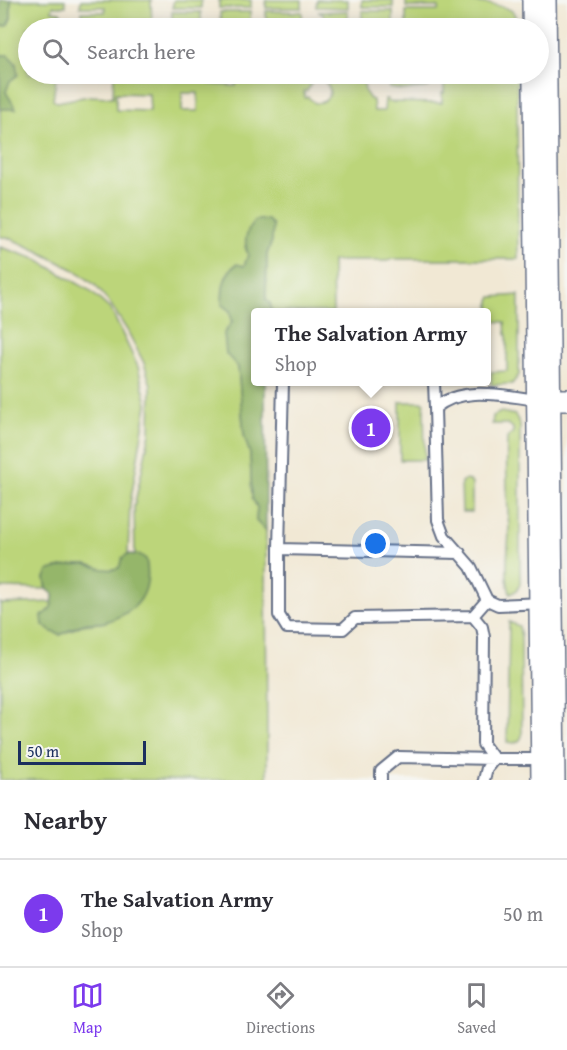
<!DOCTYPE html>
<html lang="en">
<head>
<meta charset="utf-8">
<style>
  :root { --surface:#fff; --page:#f2f2f3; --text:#2b2b33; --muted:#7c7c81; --line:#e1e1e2; --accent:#7c3aed }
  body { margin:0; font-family:"Gentium Book Plus",serif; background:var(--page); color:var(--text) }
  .scale { position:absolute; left:18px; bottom:15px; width:128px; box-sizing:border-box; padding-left:6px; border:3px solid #1b2f5e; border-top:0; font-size:16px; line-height:21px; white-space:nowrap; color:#1b2f5e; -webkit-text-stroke:4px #f6f6f2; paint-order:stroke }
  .you { position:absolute; left:376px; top:544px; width:21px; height:21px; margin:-15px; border:4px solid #fff; border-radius:50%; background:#1a73e8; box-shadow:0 0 0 9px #1a73e833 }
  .badge { display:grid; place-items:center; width:39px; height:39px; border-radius:50%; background:var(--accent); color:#fff; font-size:20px; font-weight:700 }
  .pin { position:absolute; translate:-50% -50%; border:3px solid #fff; box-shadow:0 2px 6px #0006 }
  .popup { position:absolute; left:251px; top:308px; width:240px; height:78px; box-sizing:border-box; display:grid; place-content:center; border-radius:6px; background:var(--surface); filter:drop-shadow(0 2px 4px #0005); font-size:20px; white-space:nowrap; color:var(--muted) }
  .popup b { font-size:22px; color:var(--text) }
  .popup::after { content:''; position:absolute; left:50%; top:100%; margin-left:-12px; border:12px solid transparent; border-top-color:var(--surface) }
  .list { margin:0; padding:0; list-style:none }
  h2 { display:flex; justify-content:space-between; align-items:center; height:78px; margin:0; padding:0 24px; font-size:26px }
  h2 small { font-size:20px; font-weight:400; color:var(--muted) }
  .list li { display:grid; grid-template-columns:39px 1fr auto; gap:18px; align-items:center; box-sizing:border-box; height:108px; padding:0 24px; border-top:2px solid var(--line) }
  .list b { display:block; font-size:22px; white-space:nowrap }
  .list p { margin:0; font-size:20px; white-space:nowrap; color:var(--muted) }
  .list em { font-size:20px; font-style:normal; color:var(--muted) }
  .icon { flex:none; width:33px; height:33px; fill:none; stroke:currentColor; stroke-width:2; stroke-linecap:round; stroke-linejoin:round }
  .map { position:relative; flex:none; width:567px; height:780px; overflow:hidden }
  .search { position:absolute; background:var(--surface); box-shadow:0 3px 15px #0003; left:18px; right:18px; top:18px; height:66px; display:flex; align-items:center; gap:15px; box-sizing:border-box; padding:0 21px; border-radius:33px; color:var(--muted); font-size:22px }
  .sheet { height:186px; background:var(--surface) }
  nav { display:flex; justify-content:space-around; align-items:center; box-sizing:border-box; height:84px; border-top:2px solid var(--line); background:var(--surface); font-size:16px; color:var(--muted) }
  nav a { display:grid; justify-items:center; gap:3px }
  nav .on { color:var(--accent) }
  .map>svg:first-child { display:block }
  .green { fill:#bcd57a; stroke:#6c826c; stroke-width:1.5; fill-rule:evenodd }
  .forest { fill:#95b66a; stroke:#587264; stroke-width:1.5 }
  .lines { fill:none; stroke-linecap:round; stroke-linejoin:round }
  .service-casing { stroke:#667087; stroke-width:14 }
  .minor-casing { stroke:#667087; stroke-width:24 }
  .primary-casing { stroke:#667087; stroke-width:36 }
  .service { stroke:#fff; stroke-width:10 }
  .minor { stroke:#fff; stroke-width:21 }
  .primary { stroke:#fff; stroke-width:33 }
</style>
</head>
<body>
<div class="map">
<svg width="567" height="780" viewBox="0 0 567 780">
  <rect width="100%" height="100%" fill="#f6f6f2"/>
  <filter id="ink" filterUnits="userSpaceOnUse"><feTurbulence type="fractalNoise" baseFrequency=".0167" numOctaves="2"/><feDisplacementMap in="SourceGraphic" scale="12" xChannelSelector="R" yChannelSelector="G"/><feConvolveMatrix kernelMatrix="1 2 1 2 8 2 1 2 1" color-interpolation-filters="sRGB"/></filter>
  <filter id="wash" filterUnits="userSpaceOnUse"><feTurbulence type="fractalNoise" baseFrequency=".008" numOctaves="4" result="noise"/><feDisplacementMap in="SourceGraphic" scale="24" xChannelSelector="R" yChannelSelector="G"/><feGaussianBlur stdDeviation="1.35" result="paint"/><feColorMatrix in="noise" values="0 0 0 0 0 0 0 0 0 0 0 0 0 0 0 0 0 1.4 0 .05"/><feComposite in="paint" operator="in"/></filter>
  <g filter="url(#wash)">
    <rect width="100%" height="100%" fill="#f1e8d4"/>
    <path class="green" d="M11 0H65L66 6H53L52 11 60 12 63 18V28H28V74H54L56 78 53 100 57 102 89 96 113 97 114 74H106H174L175 80H195L196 74H210V84L236 86V74H304L305 82H312L307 91H304L305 98 308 97 315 103C328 103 335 92 325 82V76L352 74V78H348V81L364 83 365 92 370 99 373 100 374 111H384L385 99H388V102L442 103V93H444V74H517L518 259H393L387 261H332L333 312H272L270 303 266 301 267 254 272 241 245 246 248 255 230 311 238 367 244 435 250 453 252 498 257 507 256 521 266 531 267 780H0V602L1 604 53 602 49 612 60 635 82 625 105 622 135 555 134 507 150 433 151 385 144 363 127 330 111 305 96 286 78 272 38 251 7 237H0V26H7L11 18ZM116 93 149 94 150 111 116 110ZM182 93H198V111H182Z
      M81 0H151L152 28H89L83 23 82 12H105V7H80Z
      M174 0H201V8H172Z
      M219 0H251V8H219Z
      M266 0H302V8H266Z
      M317 0H348V8L316 7Z
      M362 0H393V7H362Z
      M406 0C430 0 497 0 512 11 517 16 516 22 516 28L406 27V11H438L439 7H406Z
      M266 11 302 12 303 28H295L289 25 286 28 266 26Z
      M348 11V28L319 27 322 26 325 20 323 14 318 12Z
      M362 11H393V28H369L366 24 362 22Z
      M172 12H201V28H184L181 25 172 24Z
      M220 12H250V28H224L221 26Z
      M408 74H429V87L403 90 389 88 388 77H394V83L407 82Z
      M0 247 36 259 89 290 111 310 138 367 147 404 130 504 128 554 122 558 120 568 111 570 99 569 86 564H77L69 567 56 568 45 578 47 589 0 588Z
      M519 295V375L512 384 491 385V372L507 371V335H506L505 322 490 321V300L492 297Z
      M400 402H424L425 460H400Z
      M501 412 515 415 520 424V584L517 590 511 594C503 580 509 546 509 529 507 499 506 469 507 438L513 432V428L508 424H492L493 416Z
      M464 480 470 481 472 484V512H462L461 482Z
      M509 622 519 626 521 637 522 736 520 740 515 743 507 742Z"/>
    <path class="forest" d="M0 0H11V18L7 26H0Z
      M0 55H8L16 63 18 75 10 81 6 92 16 109H0Z
      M255 220H268L273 225 272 241 267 254 266 300 270 303 272 312H256V382H265L266 531 256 521 257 507 252 498 250 454 244 435 238 367 226 354 224 333 232 322 230 311 222 305C222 290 223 273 237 264L244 266 248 255C243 241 246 231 255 220Z
      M128 554 140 555 146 559C153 593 138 612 105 622 97 624 89 622 81 625 74 627 67 632 60 635L50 631 43 625 42 616C51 611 53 605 53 594L47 589 45 578 48 571C54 568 80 563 86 564 100 567 104 572 119 568L122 558Z"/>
  </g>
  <g filter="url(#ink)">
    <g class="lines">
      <defs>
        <path id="service" d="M283 382 279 549 460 553
          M434 382 435 408
          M540 400C507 397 463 384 435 408L438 520 444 536 471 567 487 600 498 605 544 603
          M279 549V615L287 628 343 629 355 618 473 616 487 600
          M473 616 482 627 484 637 483 744 494 759
          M381 780V771L398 757 494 759
          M484 780 487 768 494 759H544"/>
        <path id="minor" d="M544 400H567"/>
        <path id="primary" d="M539 0 548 780"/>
      </defs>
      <use href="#service" class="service-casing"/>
      <use href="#minor" class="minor-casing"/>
      <use href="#primary" class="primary-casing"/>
      <use href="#service" class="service"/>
      <use href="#minor" class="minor"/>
      <use href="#primary" class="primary"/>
    </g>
  </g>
</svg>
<div class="scale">50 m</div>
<div class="you"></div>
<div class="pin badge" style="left:371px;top:428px">1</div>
<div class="popup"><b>The Salvation Army</b>Shop</div>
<div class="search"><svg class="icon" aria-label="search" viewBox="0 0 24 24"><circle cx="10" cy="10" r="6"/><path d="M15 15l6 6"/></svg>Search here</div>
</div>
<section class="sheet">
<h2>Nearby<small></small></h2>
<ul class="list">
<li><span class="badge">1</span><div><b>The Salvation Army</b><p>Shop</p></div><em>50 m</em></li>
</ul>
</section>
<nav>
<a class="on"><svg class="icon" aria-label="map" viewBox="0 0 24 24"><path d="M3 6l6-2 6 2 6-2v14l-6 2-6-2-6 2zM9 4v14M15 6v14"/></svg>Map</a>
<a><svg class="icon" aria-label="directions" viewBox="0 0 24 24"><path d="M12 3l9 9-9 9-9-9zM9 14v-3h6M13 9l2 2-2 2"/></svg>Directions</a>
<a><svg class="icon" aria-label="saved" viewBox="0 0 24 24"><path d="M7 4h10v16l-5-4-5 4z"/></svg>Saved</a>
</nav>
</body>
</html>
